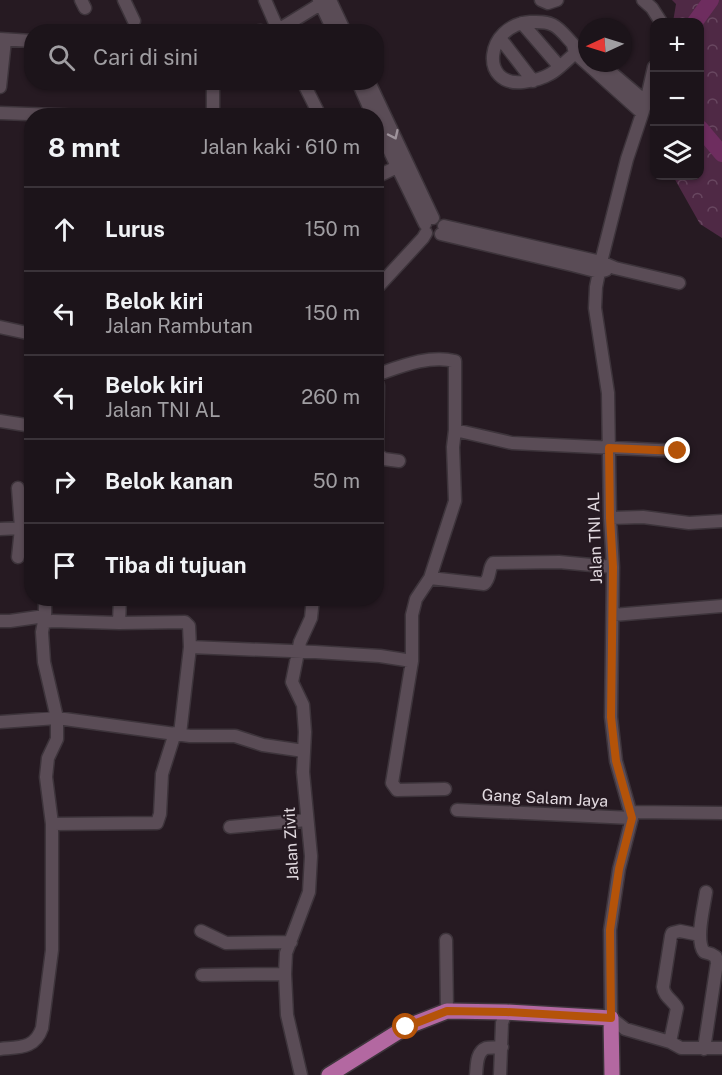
<!DOCTYPE html>
<html lang="id">
<head>
<meta charset="utf-8">
<style>
  :root { --surface:#1c141a; --page:#292127; --text:#f1f3f6; --muted:#a09ea2; --line:#3a3339 }
  body { margin:0; font-family:"Public Sans",sans-serif; background:var(--page); color:var(--text) }
  .controls { position:absolute; right:18px; top:18px; display:grid; overflow:hidden; border-radius:12px; box-shadow:0 2px 4px #0004 }
  .controls button { width:54px; height:54px; display:grid; place-items:center; padding:0; border:0; border-bottom:2px solid var(--line); background:var(--surface); color:var(--text); font:30px sans-serif }
  .compass { position:absolute; left:578px; top:18px; width:54px; height:54px; border-radius:50%; background:var(--surface); box-shadow:0 2px 4px #0004; rotate:266deg }
  .stop { position:absolute; width:18px; height:18px; margin:-14px; border:4px solid #b45309; border-radius:50%; background:#fff }
  .stop.end { background:#b45309; border-color:#fff; box-shadow:0 2px 6px #0008 }
  .list { margin:0; padding:0; list-style:none }
  h2 { display:flex; justify-content:space-between; align-items:center; height:78px; margin:0; padding:0 24px; font-size:26px }
  h2 small { font-size:20px; font-weight:400; color:var(--muted) }
  .list li { display:grid; grid-template-columns:39px 1fr auto; gap:18px; align-items:center; box-sizing:border-box; height:84px; padding:0 24px; border-top:2px solid var(--line) }
  .list b { display:block; font-size:22px; white-space:nowrap }
  .list p { margin:0; font-size:20px; white-space:nowrap; color:var(--muted) }
  .list em { font-size:20px; font-style:normal; color:var(--muted) }
  .icon { flex:none; width:33px; height:33px; fill:none; stroke:currentColor; stroke-width:2; stroke-linecap:round; stroke-linejoin:round }
  .map { position:relative; flex:none; width:722px; height:1075px; overflow:hidden }
  .search { position:absolute; background:var(--surface); box-shadow:0 2px 4px #0004; left:24px; top:24px; width:360px; height:66px; display:flex; align-items:center; gap:15px; box-sizing:border-box; padding:0 21px; border-radius:24px; color:var(--muted); font-size:22px }
  .panel { position:absolute; background:var(--surface); box-shadow:0 2px 4px #0004; left:24px; top:108px; width:360px; height:498px; border-radius:24px }
  .map>svg:first-child { display:block }
  .forest { fill:url(#forest-crowns) }
  .lines { fill:none; stroke-linecap:round; stroke-linejoin:round }
  .river { stroke:#6e2d5f; stroke-width:16 }
  .minor-casing { stroke:#3d343b; stroke-width:15 }
  .major-casing { stroke:#3d343b; stroke-width:18 }
  .minor { stroke:#5a4c56; stroke-width:12 }
  .major { stroke:#b368a1; stroke-width:15 }
  .oneway { stroke:#9e939b }
  .route { stroke:#b45309; stroke-width:8 }
  .labels { text-anchor:middle; dominant-baseline:central; stroke-width:4.5; stroke-linejoin:round; paint-order:stroke }
  .street-label { font-size:16px; fill:#e2dae0; stroke:#261a22 }
</style>
</head>
<body>
<div class="map">
<svg width="722" height="1075" viewBox="0 0 722 1075">
  <defs>
    <pattern id="forest-crowns" width="20" height="18" patternUnits="userSpaceOnUse" patternTransform="scale(1.5)"><rect width="20" height="18" fill="#4f2945"/><path d="M2 6a3 3 0 1 1 6 0M12 15a3 3 0 1 1 6 0" fill="none" stroke="#684760"/></pattern>
  </defs>
  <rect width="100%" height="100%" fill="#261a22"/>
  <path class="forest" d="M672 0H722V238L700 224 673 176H700V22H673L676 4Z"/>
  <g class="lines">
    <path class="river" d="M695 22 711 0
      M700 128 722 154"/>
    <defs>
      <path id="minor" d="M81 0 85 8
        M124 0 134 21
        M265 0 279 32
        M319 0 334 32
        M330 0 345 32
        M541 0 548 3 557 0
        M643 0 652 8 661 22
        M522 23 559 66
        M278 30 327 0
        M253 32 261 31
        M500 38 533 81
        M0 39 32 41
        M573 44C567 38 561 29 553 25 546 21 538 22 530 22 485 25 479 87 523 82 532 81 542 79 550 74 560 69 571 55 582 48
        M573 45 575 53 642 113
        M600 63 646 102
        M654 67 646 102 627 159 601 262 596 287 595 308 608 393 610 518 613 567 611 717 616 761 632 818 619 869 610 930 611 1018 625 1029 670 1042 681 1048H722
        M303 82 320 116
        M358 82 373 116
        M369 82 433 218
        M0 87 5 40
        M0 113 85 116
        M213 116V84
        M376 123 425 224
        M376 177 397 167
        M444 226 601 262 615 268 679 283
        M441 234 572 265 599 272 606 270
        M376 289 423 238 426 233
        M0 327 32 334
        M376 375C402 366 428 355 455 361V430L453 447 455 501 430 578 416 599 412 615V661L392 783 397 790 445 789
        M376 377 378 386 377 454 384 459 399 461
        M0 421 32 426
        M455 430 512 443 679 451
        M610 518 643 517 689 523 722 521
        M0 529 21 528 18 488
        M18 557 21 528
        M430 578 484 584C491 578 488 569 493 563L559 562 613 567
        M613 615 722 606
        M0 621H10L45 616
        M44 622 53 621 119 623 185 622 189 626 190 647 180 734
        M119 623 120 598
        M190 647 315 652 380 656 412 661
        M0 722 57 718 190 736H235L263 745 304 751
        M457 810 632 818
        M631 812 722 813
        M52 824 157 823 160 814 162 774 175 733
        M230 827 307 820
        M201 931 226 943 291 942
        M446 940 447 1011
        M202 975 285 974
        M670 1042 677 1008C673 1000 664 997 663 987L671 936 672 933 680 931 700 935
        M0 1049C19 1047 35 1049 42 1028L52 950V824L46 777 48 758 57 739V718L44 662 42 632 45 616V598
        M704 1049 717 963 716 957 711 954 704 952C695 940 704 907 706 892
        M301 1075 287 1015 285 974 286 953 309 892 311 856 303 772 305 732 303 705 292 682 300 642 311 618 313 598
        M476 1075C477 1066 476 1052 486 1048 490 1047 497 1048 502 1047
        M500 1075 502 1023 506 1012"/>
      <path id="major" d="M329 1075 406 1027 447 1011 506 1012 611 1018 612 1075"/>
    </defs>
    <use href="#minor" class="minor-casing"/>
    <use href="#major" class="major-casing"/>
    <use href="#minor" class="minor"/>
    <use href="#major" class="major"/>
  </g>
  <defs><path id="oneway-chevron" d="M-2-3.5L2.5 0L-2 3.5" fill="none" stroke-width="1.6" stroke-linecap="round" stroke-linejoin="round" transform="scale(1.5)"/></defs>
  <use class="oneway" href="#oneway-chevron" transform="translate(394 135) rotate(65)"/>
  <g class="lines">
    <path class="route" d="M406 1027 447 1011 506 1012 611 1018 610 930 619 869 632 818 616 761 611 717 613 567 610 518 609 448 678 451"/>
  </g>
  <g class="labels">
    <g class="street-label">
      <text transform="translate(595 538) rotate(-92)">Jalan TNI AL</text>
      <text transform="translate(545 798) rotate(3)">Gang Salam Jaya</text>
      <text transform="translate(291 844) rotate(-93)">Jalan Zivit</text>
    </g>
  </g>
</svg>
<div class="controls">
<button>+</button>
<button>−</button>
<button><svg class="icon" aria-label="layers" viewBox="0 0 24 24"><path d="M12 4l9 5-9 5-9-5zM3 14l9 5 9-5"/></svg></button>
</div>
<svg class="compass" viewBox="-18 -18 36 36"><path d="M0-13l5 13h-10z" fill="#e53935"/><path d="M0 13l5-13h-10z" fill="#a09ea2"/></svg>
<div class="stop" style="left:406px;top:1027px"></div>
<div class="stop end" style="left:678px;top:451px"></div>
<div class="search"><svg class="icon" aria-label="search" viewBox="0 0 24 24"><circle cx="10" cy="10" r="6"/><path d="M15 15l6 6"/></svg>Cari di sini</div>
<section class="panel">
<h2>8 mnt<small>Jalan kaki · 610 m</small></h2>
<ul class="list">
<li><svg class="icon" aria-label="ahead" viewBox="0 0 24 24"><path d="M12 20V5M6 11l6-6 6 6"/></svg><div><b>Lurus</b></div><em>150 m</em></li>
<li><svg class="icon" aria-label="left" viewBox="0 0 24 24"><path d="M17 20v-9H6M10 6l-5 5 5 5"/></svg><div><b>Belok kiri</b><p>Jalan Rambutan</p></div><em>150 m</em></li>
<li><svg class="icon" aria-label="left" viewBox="0 0 24 24"><path d="M17 20v-9H6M10 6l-5 5 5 5"/></svg><div><b>Belok kiri</b><p>Jalan TNI AL</p></div><em>260 m</em></li>
<li><svg class="icon" aria-label="right" viewBox="0 0 24 24"><path d="M7 20v-9h11M14 6l5 5-5 5"/></svg><div><b>Belok kanan</b></div><em>50 m</em></li>
<li><svg class="icon" aria-label="arrive" viewBox="0 0 24 24"><path d="M6 21V4h12l-3 4 3 4H6"/></svg><div><b>Tiba di tujuan</b></div></li>
</ul>
</section>
</div>
</body>
</html>
